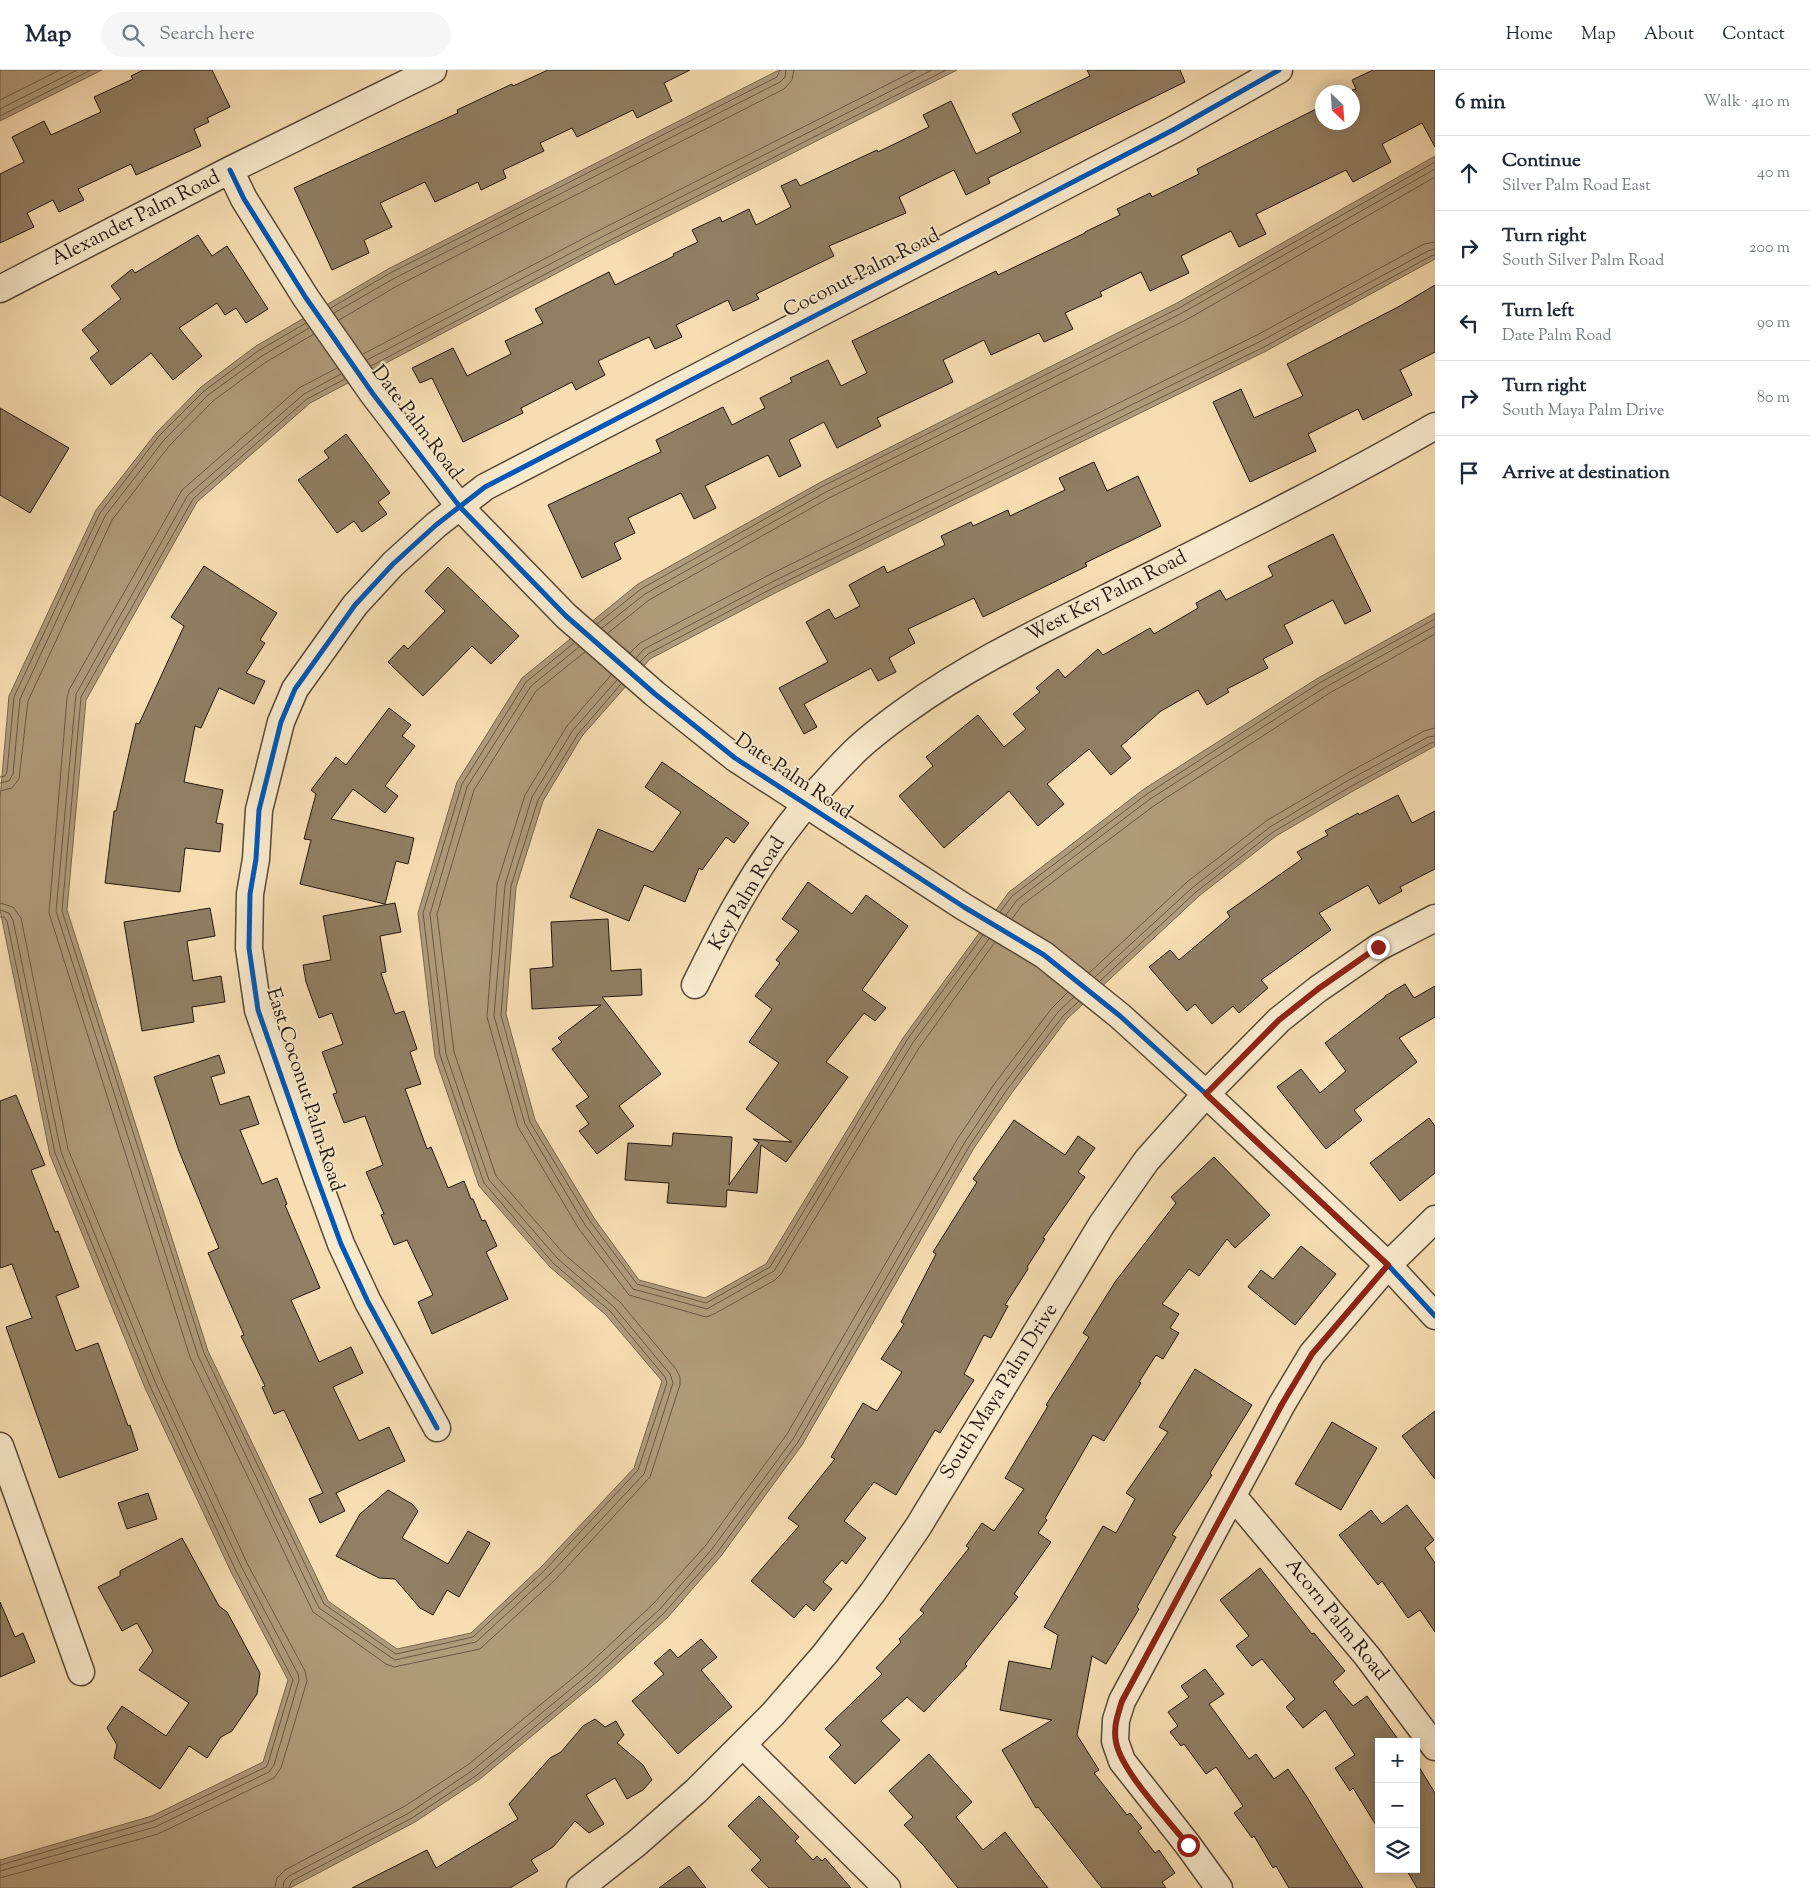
<!DOCTYPE html>
<html lang="en">
<head>
<meta charset="utf-8">
<style>
  :root { --surface:#fff; --page:#f6f6f7; --text:#1f2937; --muted:#747a83; --line:#e0e1e3 }
  body { margin:0; font-family:"Sorts Mill Goudy",serif; background:var(--page); color:var(--text) }
  .controls { position:absolute; right:15px; bottom:15px; display:grid; overflow:hidden; border-radius:0px; box-shadow:0 2px 12px #0003 }
  .controls button { width:45px; height:45px; display:grid; place-items:center; padding:0; border:0; border-bottom:1px solid var(--line); background:var(--surface); color:var(--text); font:25px sans-serif }
  .compass { position:absolute; left:1315px; top:15px; width:45px; height:45px; border-radius:50%; background:var(--surface); box-shadow:0 2px 12px #0003; rotate:155deg }
  .stop { position:absolute; width:15px; height:15px; margin:-11px; border:4px solid #8f2418; border-radius:50%; background:#fff }
  .stop.end { background:#8f2418; border-color:#fff; box-shadow:0 1px 5px #0008 }
  .list { margin:0; padding:0; list-style:none }
  h2 { display:flex; justify-content:space-between; align-items:center; height:65px; margin:0; padding:0 20px; font-size:21px }
  h2 small { font-size:16px; font-weight:400; color:var(--muted) }
  .list li { display:grid; grid-template-columns:32px 1fr auto; gap:15px; align-items:center; box-sizing:border-box; height:75px; padding:0 20px; border-top:1px solid var(--line) }
  .list b { display:block; font-size:19px; white-space:nowrap }
  .list p { margin:0; font-size:16px; white-space:nowrap; color:var(--muted) }
  .list em { font-size:16px; font-style:normal; color:var(--muted) }
  .icon { flex:none; width:28px; height:28px; fill:none; stroke:currentColor; stroke-width:2; stroke-linecap:round; stroke-linejoin:round }
  .map { position:relative; flex:none; width:1435px; height:1818px; overflow:hidden }
  header { display:flex; align-items:center; gap:30px; box-sizing:border-box; height:70px; padding:0 25px; background:var(--surface); border-bottom:1px solid var(--line) }
  header strong { font-size:24px }
  nav { display:flex; gap:28px; margin-inline-start:auto; font-size:18px }
  .search { width:350px; height:45px; background:var(--page); display:flex; align-items:center; gap:12px; box-sizing:border-box; padding:0 18px; border-radius:28px; color:var(--muted); font-size:19px }
  main { display:flex }
  aside { flex:1; background:var(--surface) }
  .map>svg:first-child { display:block }
  .water { fill:#af9a7a; stroke:#77654f }
  .lines { fill:none; stroke-linecap:round; stroke-linejoin:round }
  .shore { stroke:#6a5844; stroke-width:1 }
  .building { fill:#917e63; stroke:#24160e }
  .minor-casing { stroke:#584837; stroke-width:29 }
  .minor { stroke:#f9eacd; stroke-width:26 }
  .cycleway-casing { stroke:#f9eacd; stroke-width:8 }
  .cycleway { stroke:#0057b8; stroke-width:5 }
  .route { stroke:#8f2418; stroke-width:6 }
  .labels { text-anchor:middle; dominant-baseline:central; stroke-width:4; stroke-linejoin:round; paint-order:stroke }
  .street-label { font-size:20px; fill:#24160e; stroke:#f9eacd }
</style>
</head>
<body>
<header>
<strong>Map</strong>
<div class="search"><svg class="icon" aria-label="search" viewBox="0 0 24 24"><circle cx="10" cy="10" r="6"/><path d="M15 15l6 6"/></svg>Search here</div>
<nav><a>Home</a><a>Map</a><a>About</a><a>Contact</a></nav>
</header>
<main>
<div class="map">
<svg width="1435" height="1818" viewBox="0 0 1435 1818">
  <rect width="100%" height="100%" fill="#f6deb2"/>
  <filter id="stains"><feTurbulence type="fractalNoise" baseFrequency=".004" numOctaves="4"/><feColorMatrix values="0 0 0 0 .2 0 0 0 0 .09 0 0 0 0 .02 0 0 0 .5 -.17"/></filter>
  <radialGradient id="worn" r=".72"><stop offset=".6" stop-color="#630" stop-opacity="0"/><stop offset="1" stop-color="#630" stop-opacity=".3"/></radialGradient>
  <path class="water" d="M0 0H102L0 51Z
    M779 0H957L597 182 310 333 197 432 86 630 67 840 208 1281 328 1531 397 1579 471 1563 542 1496 634 1398 662 1311 606 1245 550 1197 479 1116 435 987 418 843 457 712 522 608 638 514 821 412 1177 233 1435 86V189L1266 281 775 523 650 589 582 666 543 731 516 817 506 944 535 1050 594 1148 639 1210 705 1228 766 1194 903 968 1009 822 1144 719 1318 608 1435 543V676L1353 721 1276 766 1199 826 1067 949 1011 1024 974 1078 802 1375 721 1486 668 1547 598 1611 480 1709 415 1752 290 1818H0V1790L152 1746 263 1692 288 1610 232 1504 145 1318 50 1085 0 840V729L9 626 96 440 156 363 201 317 256 276 388 199Z"/>
  <g class="lines">
    <path class="shore" d="M0 30 60 0
      M0 39 77 0
      M0 46 91 0
      M331 238 390 203 777 7 780 0
      M334 243 393 209 780 12 785 7 786 0
      M339 250 397 216 784 19 792 10 794 0
      M363 284 588 166 916 0
      M367 290 592 172 932 0
      M371 296 595 178 946 0
      M337 298 299 318 182 420 69 620 67 628 49 843 190 1287 313 1542 386 1594 394 1597 480 1579 555 1510 650 1407 680 1315V1307L676 1299 620 1232 564 1184 496 1106 454 982 437 844 474 720 536 621 585 582
      M341 304 304 324 188 425 76 624 56 841 198 1286 319 1538 395 1590 476 1572 550 1504 644 1404 673 1313 670 1304 614 1237 558 1189 489 1110 446 984 430 844 467 717 531 616 579 577
      M345 309 307 329 193 429 81 627 62 841 204 1283 324 1534 396 1584 473 1567 545 1500 638 1400 667 1313 665 1307 610 1241 554 1194 484 1113 440 985 423 843 462 714 526 612 574 573
      M597 554 641 519 823 416 1179 238 1435 92
      M602 558 645 524 826 422 1182 243 1435 99
      M608 563 649 530 829 428 1186 250 1435 107
      M630 583 640 573 767 506 1257 265 1424 174 1435 172
      M636 588 644 579 770 513 1261 271 1428 181 1435 179
      M640 592 648 584 773 518 1264 277 1431 186 1435 185
      M611 605 567 656 525 725 497 814 487 947 518 1057 579 1159 629 1225 706 1247 714 1244 775 1210 781 1204 919 978 995 872
      M617 610 573 660 532 727 505 815 494 946 525 1054 585 1155 633 1219 707 1239 774 1201 912 974 989 869
      M621 614 578 664 538 730 511 816 501 945 530 1052 590 1151 637 1214 706 1233 770 1197 907 970 983 865
      M0 707 5 706 7 702 14 627 100 443 159 366 204 321 258 281 306 253
      M0 713 9 711 13 704 20 629 105 446 164 370 208 325 262 286 309 258
      M0 721 12 718 19 709 28 631 112 450 170 375 213 331 266 292 314 264
      M0 833 13 837 21 848 68 1079 163 1311 248 1495 305 1601 307 1611 281 1698 274 1708 158 1764 0 1808
      M0 840 9 843 13 850 61 1082 156 1314 242 1498 298 1604 299 1610 274 1695 269 1702 155 1757 0 1801
      M1000 842 1012 826 1147 724 1321 612 1435 549
      M1006 845 1017 830 1150 729 1324 618 1435 556
      M0 847H4L7 851 55 1083 150 1316 236 1501 293 1610 268 1693 266 1697 153 1751 0 1795
      M1012 849 1022 835 1155 735 1328 624 1435 564
      M1089 903 1187 812 1266 751 1344 705 1424 661 1435 658
      M1095 907 1192 818 1270 757 1347 711 1428 667 1435 666
      M1100 911 1196 822 1273 762 1350 717 1431 673 1435 672
      M275 1818 277 1808 285 1800 405 1736 469 1694 586 1597 654 1533 706 1475 787 1364 958 1068 995 1013 1052 938 1068 922
      M283 1818 284 1811 289 1806 409 1743 473 1700 590 1603 660 1539 712 1479 793 1369 965 1072 1001 1018 1058 942 1074 927
      M289 1818 292 1811 412 1748 477 1705 595 1607 664 1543 717 1483 798 1372 970 1075 1006 1021 1063 946 1079 931"/>
  </g>
  <path class="building" d="M143 0H212L230 37 207 48 209 52 194 59 201 76 136 105 131 94 78 119 84 130 59 142 53 130 27 143 34 157 0 173V104L24 92 12 67 44 51 51 65 101 42 94 27 133 9 131 6Z
    M548 0H690L664 13 672 31 637 48 633 40 577 67 572 58 540 73 544 81 503 100 506 108 481 120 478 112 435 132 425 112 380 133 392 157 364 170 369 183 332 200 294 118 458 43 457 40 512 14 513 16Z
    M1087 0H1180L1185 12 988 108 990 113 966 125 954 100 899 127 906 143 829 176 834 186 756 224 759 229 733 241 728 230 676 255 682 267 655 279 649 267 598 291 605 305 576 320 572 312 521 338 523 343 463 372 432 308 420 313 412 298 453 278 467 306 511 284 505 271 543 253 535 239 609 202 615 215 674 186 673 184 698 172 692 160 720 147 722 152 749 139 756 155 791 137 781 116 796 109 800 116 877 80 878 82 929 57 923 45 951 31 976 84 1021 62 1012 44 1090 6Z
    M1373 0H1435V77L1422 53 1382 74 1391 92 1353 112 1346 100 1256 144 1266 164 1239 177 1231 161 1181 186 1189 203 1150 221 1141 202 1100 222 1102 226 1065 243 1073 259 1044 272 1039 263 991 285 984 270 943 290 953 312 877 348 881 356 837 378 824 352 789 370 801 396 779 407 768 385 705 416 716 438 694 449 681 423 628 448 635 463 614 473 621 489 582 508 548 435 661 382 656 370 723 337 732 355 765 338 760 328 792 312 790 308 828 290 841 316 867 303 852 271 996 201 998 205 1085 163V162L1120 145 1117 139 1150 123 1152 127 1199 104 1197 99 1322 36V52H1352V20L1356 19 1352 10Z
    M198 165 212 186 227 176 268 239 246 253 236 238 225 245 217 233 179 258 202 286 173 310 151 283 111 315 90 288 99 281 82 260 121 229 111 216 132 199 135 203Z
    M1435 215V282L1400 300 1412 325 1363 350 1358 339 1308 364 1316 381 1250 412 1213 332 1241 319 1254 348 1303 326 1287 294 1398 237Z
    M0 338 69 378 30 443 0 425Z
    M346 364 390 423 378 432 387 444 362 462 354 451 337 463 298 410 329 388 324 381Z
    M1094 392 1107 421 1138 406 1161 456 1085 493 1087 496 983 547 974 528 908 559 915 573 889 588 896 602 878 611 871 598 804 634 817 657 804 664 779 618 828 592 806 552 829 539 835 549 860 536 849 515 884 496 887 503 945 475 941 466 971 452 973 456 1008 440 1010 446 1065 420 1059 408Z
    M1333 464 1371 541 1345 554 1333 530 1284 555 1293 573 1263 589 1268 598 1227 619 1229 622 1207 635 1198 620 1161 641 1121 676 1131 688 1111 705 1089 679 1047 714 1064 734 1038 756 1009 721 944 778 899 726 933 696 926 687 978 645 1004 677 1026 659 1013 644 1040 622 1036 618 1058 599 1065 608 1098 579 1103 585 1150 558 1154 564 1198 538 1196 533 1220 520 1226 530 1273 506 1268 496Z
    M204 496 277 543 260 570 265 573 246 603 265 611 254 634 219 618 201 658 195 656 184 712 223 720 216 753 223 754 220 782 185 778 180 822 105 813 114 741H116L136 653 139 654 184 556 171 547Z
    M448 497 519 566 491 594 472 576 423 626 388 592 404 575 408 579 445 541 425 521Z
    M389 638 411 655 402 666 415 676 385 716 398 726 385 743 353 719 331 749 414 768 408 794 396 791 385 834 300 814 311 770 304 769 316 724 311 720 336 687 346 695Z
    M662 692 749 753 734 773 726 767 702 800 699 798 685 832 644 815 629 851 570 827 598 759 653 782 681 742 645 717Z
    M1398 725 1412 753 1435 741V799L1400 817 1402 821 1379 834 1368 815 1319 843 1331 860 1261 910 1268 918 1239 943 1233 936 1212 954 1195 934 1187 941 1149 897 1170 880 1179 890 1230 847 1227 842 1302 789 1297 782 1328 765 1325 761 1358 743 1359 745Z
    M808 812 852 844 866 825 908 856 862 920 886 938 875 951 864 943 826 992 848 1007 786 1092 761 1075 757 1123 727 1120 726 1137 667 1133 669 1113 625 1110 628 1073 672 1076 673 1063 732 1067 729 1115 759 1073 753 1069 792 1072 746 1039 779 993 749 972 772 939 755 926 780 893 776 890 799 861 782 849Z
    M395 833 401 862 380 866 386 902 381 903 395 944 404 941 417 979 410 982 421 1014 405 1019 427 1079 431 1077 448 1118 464 1111 471 1129H473L482 1151 485 1150 497 1176 486 1182 508 1229 432 1264 418 1232 433 1225 407 1170 394 1175 381 1145 384 1144 366 1102 383 1095 365 1046 344 1053 333 1024 337 1023 322 982 343 974 332 943 319 948 306 912 303 895 331 890 323 846Z
    M210 838 215 866 187 871 193 911 221 906 225 932 192 937 194 952 142 961 124 852Z
    M608 849 611 901 641 899 642 925 602 927 661 1004 619 1036 634 1056 597 1084 579 1061 589 1054 576 1036 589 1027 552 979 562 972 558 968 601 935 532 939 530 899 553 897 551 852Z
    M1405 914 1414 928 1435 916V947L1399 968 1417 992 1354 1040 1362 1050 1326 1079 1277 1017 1301 999 1320 1023 1346 1001 1325 973 1385 927V926Z
    M219 985 225 1003 211 1007 220 1035 249 1026 259 1054 240 1060 262 1114 277 1108 287 1134 285 1135 320 1218 291 1230 319 1292 351 1277 363 1303 333 1317 359 1371 389 1357 405 1391 336 1423 345 1441 320 1453 309 1429 323 1423 284 1340 274 1344 262 1317 265 1316 241 1266 244 1265 208 1183 219 1178 179 1081 154 1007Z
    M16 1025 45 1095 31 1100 55 1162 58 1161 79 1217 56 1226 76 1281 98 1273 128 1356 130 1355 138 1380 59 1408 6 1257 32 1248 12 1194 0 1198V1031Z
    M1429 1048 1435 1056V1103L1400 1131 1370 1093Z
    M1014 1050 1065 1085 1078 1066 1095 1078 1078 1102 1085 1107 1043 1168 1045 1169 1027 1197 1028 1199 1005 1235 1008 1236 991 1268 984 1265 964 1304 974 1310 940 1363 935 1360 896 1425 874 1412 844 1451 866 1468 846 1494 842 1490 823 1512 832 1519 814 1541 806 1534 794 1548 751 1511 799 1456 788 1448 835 1389 831 1387 863 1333 877 1341 902 1302 881 1289 904 1254 901 1252 936 1184 933 1182 977 1112 973 1109Z
    M1214 1087 1270 1145 1235 1178 1227 1169 1199 1206 1189 1199 1162 1234 1179 1244 1170 1258 1179 1263 1163 1289 1156 1285 1139 1312 1141 1313 1104 1371 1093 1365 1045 1448 1047 1450 1038 1463 1051 1472 1014 1524 1018 1527 965 1594 967 1596 924 1642 907 1627 881 1651 900 1670 855 1714 829 1687 841 1675 825 1659 882 1604 876 1598 901 1572 899 1569 924 1543 920 1540 969 1478 966 1476 982 1453 994 1461 1024 1419 1005 1408 1048 1336 1046 1335 1089 1267 1083 1263 1115 1212 1176 1133 1171 1127Z
    M1301 1176 1336 1204 1295 1255 1248 1217 1261 1200 1273 1209Z
    M1195 1299 1252 1335 1210 1403 1212 1405 1172 1465 1176 1467 1137 1537 1139 1539 1106 1594 1092 1586 1077 1665 1099 1700 1094 1703 1127 1745 1130 1743 1142 1758 1138 1761 1155 1783 1159 1780 1175 1803 1162 1812 1166 1818H1102L1038 1737 1036 1738 1002 1680 1052 1650 1000 1640 1009 1591 1051 1599 1058 1565 1044 1557 1103 1456 1116 1463 1135 1429 1126 1423 1168 1362 1159 1357Z
    M1435 1341V1409L1402 1366Z
    M1332 1352 1377 1378 1341 1440 1295 1414Z
    M388 1420 412 1434 418 1441 402 1468 448 1494 468 1461 490 1473 459 1527 447 1520 433 1545 420 1538 395 1509 379 1508 336 1486 360 1444Z
    M148 1423 157 1449 127 1459 118 1433Z
    M1407 1435 1434 1470 1425 1478 1435 1493V1562L1420 1540 1408 1548 1382 1511 1378 1515 1339 1465 1371 1440 1382 1454Z
    M182 1468 219 1536 227 1542 260 1603 257 1624 232 1661 221 1667 207 1688 189 1676 160 1719 114 1688 117 1675 107 1658 122 1636 166 1666 189 1633 139 1600 153 1581 137 1553 122 1561 98 1517 120 1506V1501Z
    M1260 1498 1312 1564 1314 1563 1345 1601 1333 1612 1353 1636 1367 1626 1400 1672H1379V1760L1353 1718 1350 1721 1335 1698 1355 1685 1325 1640 1303 1658 1286 1637 1295 1629 1262 1589 1252 1596 1236 1576 1249 1566 1220 1530Z
    M0 1532 15 1567 23 1563 35 1592 0 1607Z
    M701 1569 717 1587 701 1600 732 1637 678 1684 632 1631 664 1604 654 1593 670 1579 678 1588Z
    M1205 1599 1224 1624 1209 1634 1249 1689 1256 1684 1274 1709 1288 1699 1307 1727 1363 1818H1289L1276 1796 1273 1798 1254 1766 1252 1768 1234 1743 1243 1736 1216 1697 1206 1704 1184 1674 1181 1676 1170 1662 1178 1656 1168 1642 1189 1627 1181 1616Z
    M595 1649 605 1657 616 1651 624 1665 617 1673 643 1695 652 1710 643 1720 627 1729 615 1708 586 1725 604 1754 589 1763 575 1751 553 1777 531 1790 538 1801 510 1818H352L427 1780 436 1798 518 1749 509 1734 550 1688 561 1682 583 1656Z
    M929 1684 972 1732 956 1747 983 1780 1005 1762 1048 1818H958L924 1776 904 1755 913 1747 889 1721Z
    M1416 1692 1435 1723V1818H1417L1406 1799H1416Z
    M759 1726 799 1767 795 1771 813 1790 817 1786 822 1791 825 1788 851 1818H769L751 1800 761 1790 728 1756Z
    M689 1796 706 1818H659Z"/>
  <g class="lines">
    <defs>
      <path id="minor" d="M230 100 244 129 306 228 373 324 460 437 566 546 655 624 735 688 964 837 1044 885 1120 946 1206 1024 1388 1195 1435 1246
        M0 219 230 100 433 0
        M695 915C709 887 723 858 739 831 770 777 809 727 853 683 868 668 887 654 905 641 967 596 1036 563 1104 529 1215 473 1327 418 1435 356
        M437 1358 368 1232 341 1174 314 1100 258 940 249 878 250 824 256 789 259 740 281 652 295 619 355 535 393 494 436 455 485 417 1175 59 1279 0
        M0 1376 81 1602
        M1233 1426 1367 1586 1435 1677
        M743 1675 887 1818
        M580 1818 637 1773 696 1721 773 1644 825 1584 873 1522 918 1457 1102 1154 1147 1090 1206 1024 1279 950 1318 919 1379 877 1435 848
        M1219 1818 1188 1775 1122 1691 1115 1671 1116 1650 1122 1631 1282 1334 1312 1284 1388 1195 1435 1149"/>
    </defs>
    <use href="#minor" class="minor-casing"/>
    <use href="#minor" class="minor"/>
    <defs>
      <path id="cycleway" d="M230 100 244 129 306 228 373 324 460 437 566 546 655 624 735 688 964 837 1044 885 1120 946 1206 1024 1388 1195 1435 1246
        M437 1358 368 1232 341 1174 314 1100 258 940 249 878 250 824 256 789 259 740 281 652 295 619 355 535 393 494 436 455 485 417 1175 59 1279 0"/>
    </defs>
    <use href="#cycleway" class="cycleway-casing"/>
    <use href="#cycleway" class="cycleway"/>
  </g>
  <g class="lines">
    <path class="route" d="M1188 1775C1169 1751 1121 1701 1116 1672 1113 1657 1118 1644 1122 1631L1282 1334 1312 1284 1388 1195 1206 1024 1279 950 1318 919 1378 877"/>
  </g>
  <g class="labels">
    <g class="street-label">
      <text transform="translate(136 149) rotate(-27)">Alexander Palm Road</text>
      <text transform="translate(862 204) rotate(-27)">Coconut Palm Road</text>
      <text transform="translate(416 353) rotate(53)">Date Palm Road</text>
      <text transform="translate(1107 527) rotate(-27)">West Key Palm Road</text>
      <text transform="translate(793 707) rotate(34)">Date Palm Road</text>
      <text transform="translate(748 824) rotate(-59)">Key Palm Road</text>
      <text transform="translate(304 1020) rotate(72)">East Coconut Palm Road</text>
      <text transform="translate(1000 1322) rotate(-58)">South Maya Palm Drive</text>
      <text transform="translate(1336 1550) rotate(51)">Acorn Palm Road</text>
    </g>
  </g>
  <rect width="100%" height="100%" filter="url(#stains)"/>
  <rect width="100%" height="100%" fill="url(#worn)"/>
</svg>
<div class="controls">
<button>+</button>
<button>−</button>
<button><svg class="icon" aria-label="layers" viewBox="0 0 24 24"><path d="M12 4l9 5-9 5-9-5zM3 14l9 5 9-5"/></svg></button>
</div>
<svg class="compass" viewBox="-18 -18 36 36"><path d="M0-13l5 13h-10z" fill="#e53935"/><path d="M0 13l5-13h-10z" fill="#747a83"/></svg>
<div class="stop" style="left:1188px;top:1775px"></div>
<div class="stop end" style="left:1378px;top:877px"></div>
</div>
<aside>
<h2>6 min<small>Walk · 410 m</small></h2>
<ul class="list">
<li><svg class="icon" aria-label="ahead" viewBox="0 0 24 24"><path d="M12 20V5M6 11l6-6 6 6"/></svg><div><b>Continue</b><p>Silver Palm Road East</p></div><em>40 m</em></li>
<li><svg class="icon" aria-label="right" viewBox="0 0 24 24"><path d="M7 20v-9h11M14 6l5 5-5 5"/></svg><div><b>Turn right</b><p>South Silver Palm Road</p></div><em>200 m</em></li>
<li><svg class="icon" aria-label="left" viewBox="0 0 24 24"><path d="M17 20v-9H6M10 6l-5 5 5 5"/></svg><div><b>Turn left</b><p>Date Palm Road</p></div><em>90 m</em></li>
<li><svg class="icon" aria-label="right" viewBox="0 0 24 24"><path d="M7 20v-9h11M14 6l5 5-5 5"/></svg><div><b>Turn right</b><p>South Maya Palm Drive</p></div><em>80 m</em></li>
<li><svg class="icon" aria-label="arrive" viewBox="0 0 24 24"><path d="M6 21V4h12l-3 4 3 4H6"/></svg><div><b>Arrive at destination</b></div></li>
</ul>
</aside>
</main>
</body>
</html>
